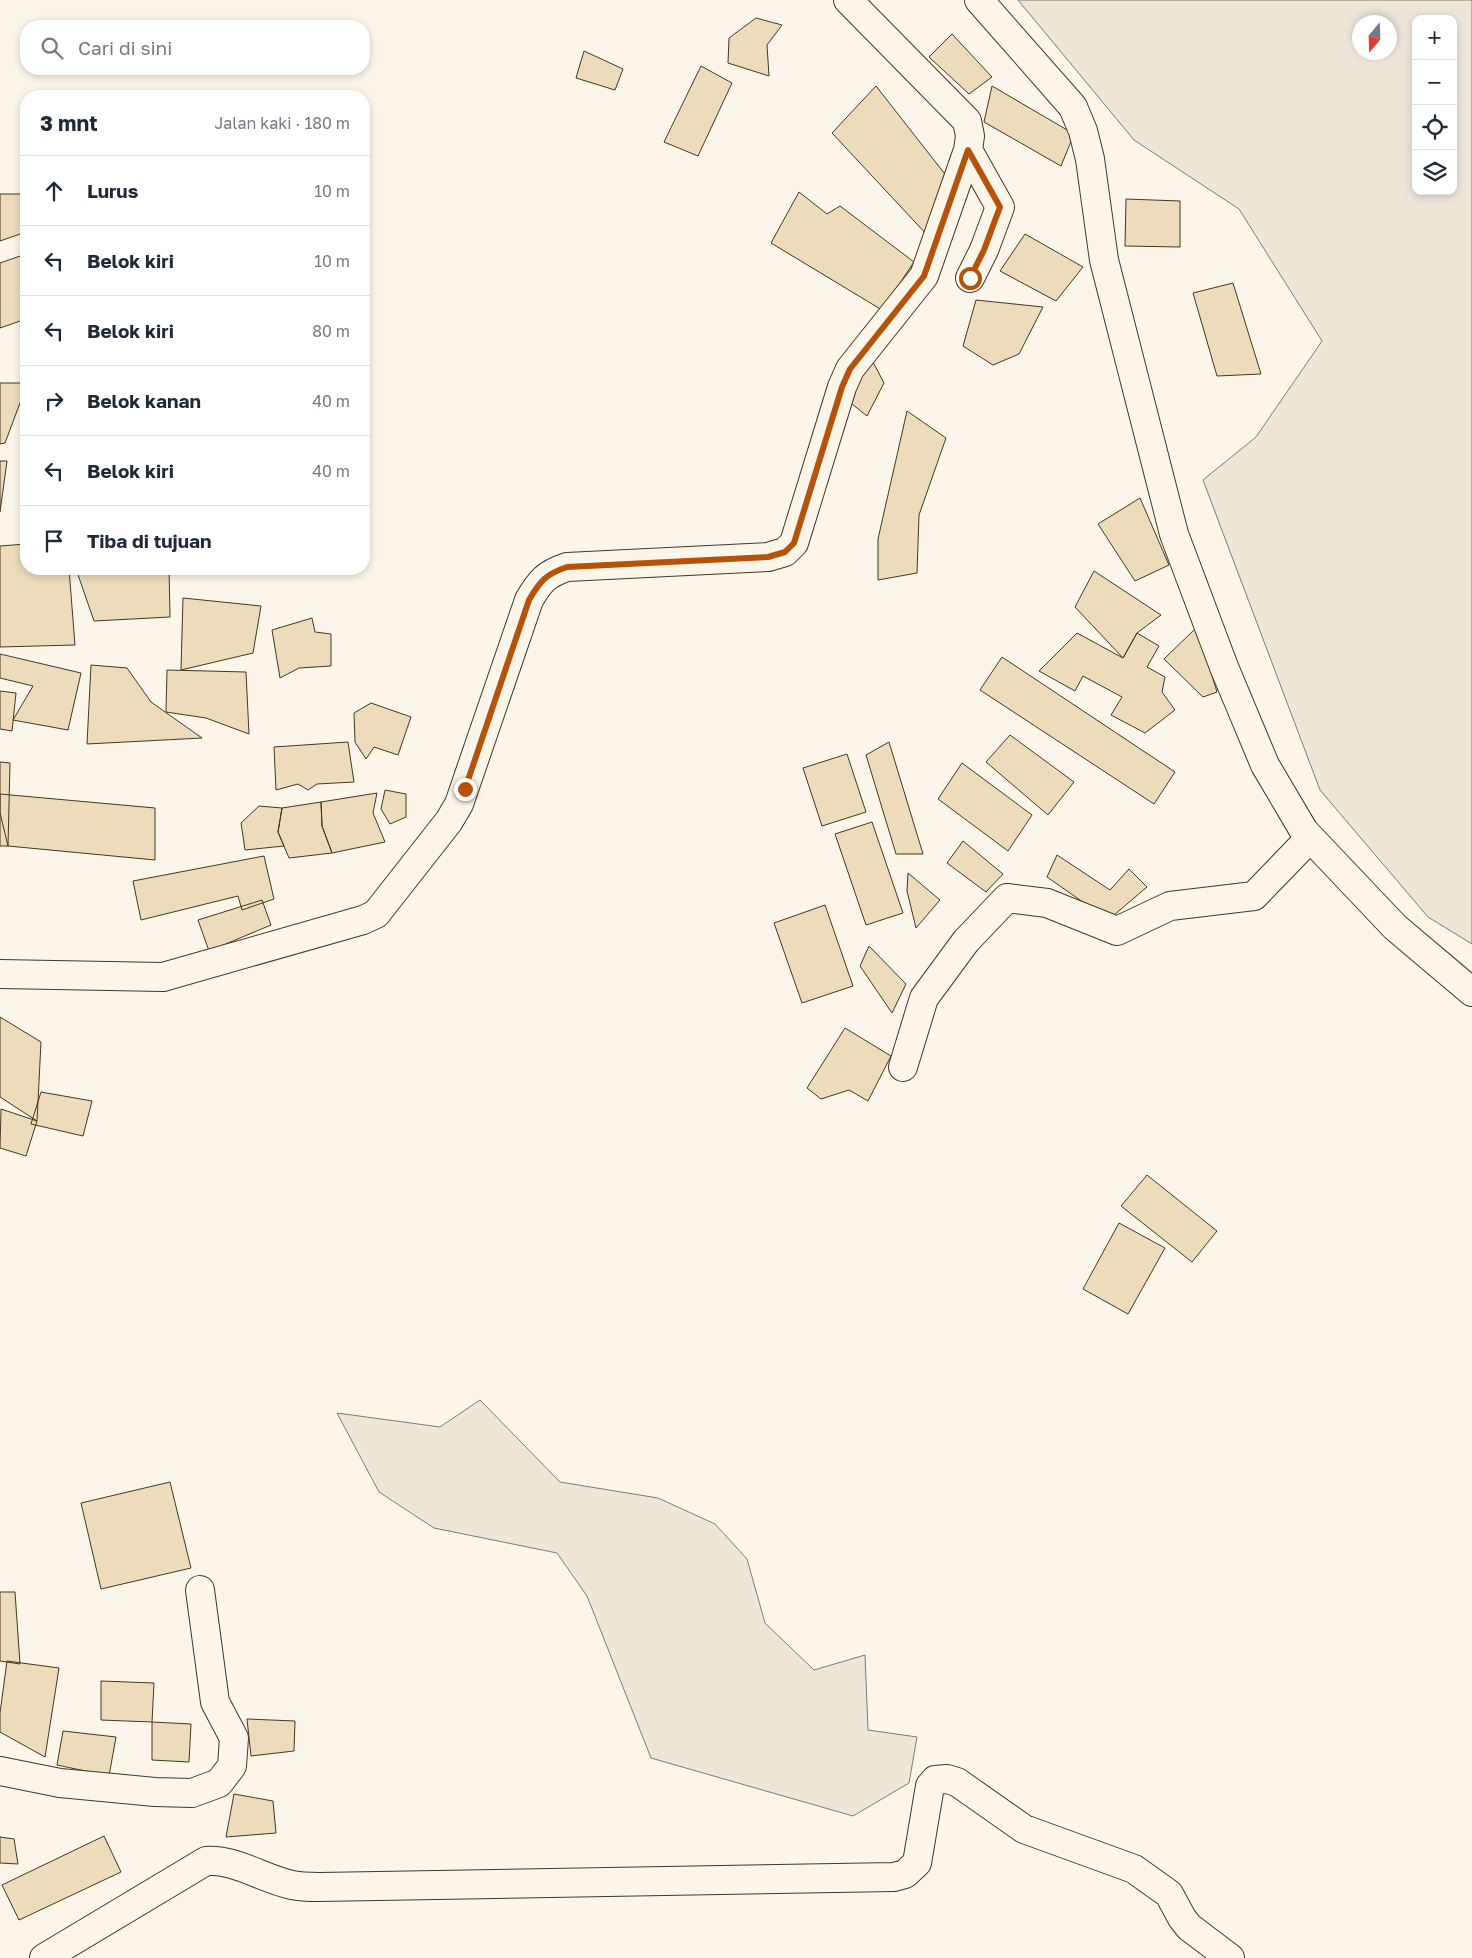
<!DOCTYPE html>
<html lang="id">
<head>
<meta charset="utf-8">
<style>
  :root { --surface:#fff; --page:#f2f2f3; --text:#1f2937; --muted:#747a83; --line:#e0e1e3 }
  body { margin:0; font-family:"Golos Text",sans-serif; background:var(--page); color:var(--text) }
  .controls { position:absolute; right:15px; top:15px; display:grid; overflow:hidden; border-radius:10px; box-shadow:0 2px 8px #0003 }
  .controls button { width:45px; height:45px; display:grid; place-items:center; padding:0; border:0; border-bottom:1px solid var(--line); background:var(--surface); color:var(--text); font:25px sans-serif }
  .compass { position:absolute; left:1352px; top:15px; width:45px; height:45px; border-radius:50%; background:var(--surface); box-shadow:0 2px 8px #0003; rotate:199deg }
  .stop { position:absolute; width:15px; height:15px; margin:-11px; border:4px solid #b45309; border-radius:50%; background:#fff }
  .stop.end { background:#b45309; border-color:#fff; box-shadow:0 1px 5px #0008 }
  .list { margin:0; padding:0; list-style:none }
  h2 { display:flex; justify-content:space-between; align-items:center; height:65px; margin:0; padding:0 20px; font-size:21px }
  h2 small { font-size:16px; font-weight:400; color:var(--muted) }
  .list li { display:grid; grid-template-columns:32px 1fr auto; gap:15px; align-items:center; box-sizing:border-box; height:70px; padding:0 20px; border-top:1px solid var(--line) }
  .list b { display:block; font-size:19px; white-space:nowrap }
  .list em { font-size:16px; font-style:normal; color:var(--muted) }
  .icon { flex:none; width:28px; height:28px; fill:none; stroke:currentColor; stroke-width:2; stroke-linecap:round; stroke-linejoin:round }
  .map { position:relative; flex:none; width:1472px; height:1958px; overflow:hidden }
  .search { position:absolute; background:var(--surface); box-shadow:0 2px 8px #0003; left:20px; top:20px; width:350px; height:55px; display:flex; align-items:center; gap:12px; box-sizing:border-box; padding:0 18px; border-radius:20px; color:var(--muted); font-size:19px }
  .panel { position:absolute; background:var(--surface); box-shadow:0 2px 8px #0003; left:20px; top:90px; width:350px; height:485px; border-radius:20px }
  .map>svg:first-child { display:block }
  .green { fill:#ede6d9; stroke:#887966; fill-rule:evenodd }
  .building { fill:#ecdcbc; stroke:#4a3520 }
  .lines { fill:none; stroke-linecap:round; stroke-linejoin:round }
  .minor-casing { stroke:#4a3520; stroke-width:30 }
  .minor { stroke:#fbf6e9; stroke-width:28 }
  .route { stroke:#b45309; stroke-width:6 }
</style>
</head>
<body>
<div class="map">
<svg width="1472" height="1958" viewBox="0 0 1472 1958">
  <rect width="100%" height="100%" fill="#fbf6e9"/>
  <path class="green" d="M1018 0H1472V944L1428 917 1320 790 1203 480 1256 437 1322 341 1239 209 1134 140ZM1416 19H1453V191H1416ZM1360 22H1390V52H1360Z
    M480 1400 560 1482 658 1498 715 1524 747 1559 765 1623 814 1670 865 1655 868 1730 917 1737 909 1783 853 1816 651 1758 587 1596 557 1553 434 1528 379 1492 337 1413 440 1427Z"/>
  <path class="building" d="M756 18 782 25 767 45 769 76 728 63 729 38Z
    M952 34 992 77 969 94 929 57Z
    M584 51 623 69 615 90 576 78Z
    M701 66 732 83 698 156 664 142Z
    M876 86 948 178 929 237 832 133Z
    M992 86 1074 134 1061 166 984 122Z
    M799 192 827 214 840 206 914 262 882 310 771 243Z
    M0 194H26V232L0 241Z
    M1126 199 1180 201V247L1125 246Z
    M1025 234 1083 267 1056 301 1000 271Z
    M26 254V319L0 328V263Z
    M1233 283 1261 374 1217 376 1193 293Z
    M976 300 1043 307 1019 354 993 365 963 346Z
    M873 362 884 383 867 416 847 400 854 380Z
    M0 383H26V387L5 443 0 444Z
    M907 411 946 438 919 515 917 573 878 580V539Z
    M0 461H7L0 512Z
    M1140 498 1169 565 1135 581 1098 524Z
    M26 544V569H69L75 645 0 647V546Z
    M76 569H169L170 617 94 621Z
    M1094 571 1161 615 1137 633 1123 658 1075 607Z
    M183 598 261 606 253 653 181 670Z
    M312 618 315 632 331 634V666L299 668 280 678 272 630Z
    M1197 627 1217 692 1203 697 1164 659Z
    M1077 633 1123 658 1137 633 1159 646 1147 667 1165 677 1162 692 1175 710 1145 733 1111 715 1122 697 1083 676 1075 691 1039 671Z
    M0 654 81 673 68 730 13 720 33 686 0 678Z
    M1002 657 1175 772 1154 804 980 690Z
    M91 665 127 668 151 702 202 738 87 744Z
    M167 670 246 672 249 734 206 718 166 712Z
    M0 691 16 693 12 731 0 729Z
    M371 703 411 717 398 755 374 747 366 759 355 742 354 713Z
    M1010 735 1074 782 1048 815 986 762Z
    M348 742 354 782 317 784 308 790 298 784 276 790 274 747Z
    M889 742 923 854H896L866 755Z
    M847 754 866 812 822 826 803 768Z
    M0 762 10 763 8 846H0Z
    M962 763 1032 815 1008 851 938 799Z
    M385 790 406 794V817L390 824 381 809Z
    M377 793 373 813 385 842 332 853 322 826 321 802Z
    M0 794 155 808V860L8 846 0 813Z
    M321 802 322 826 332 853 289 858 278 832 282 808Z
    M259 806 282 808 278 832 284 846 245 850 241 823Z
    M872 822 903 913 866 925 835 834Z
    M963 841 1003 874 986 892 947 863Z
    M1057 855 1110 890 1129 869 1147 887 1114 915 1090 907 1047 877Z
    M264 856 274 899 242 910 238 896 141 920 133 881Z
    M908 873 940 900 916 928 907 891Z
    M262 900 271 925 209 951 198 920Z
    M825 905 853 986 802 1003 774 923Z
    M869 946 906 984 892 1013 860 966Z
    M0 1017 41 1042 37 1121 0 1097Z
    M845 1028 891 1056 868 1101 849 1090 821 1099 807 1088Z
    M41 1092 92 1101 83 1136 31 1124Z
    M1 1109 37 1121 26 1156 0 1148Z
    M1147 1175 1217 1231 1192 1262 1121 1206Z
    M1119 1223 1165 1248 1128 1314 1083 1289Z
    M170 1482 191 1568 101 1589 81 1503Z
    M0 1592H15L20 1664 0 1661Z
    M7 1661 59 1668 45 1757 0 1732V1713Z
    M101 1681 154 1683 152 1722 101 1720Z
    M247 1719 295 1721 294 1751 251 1756Z
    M152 1722 191 1724 189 1762 152 1760Z
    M63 1731 116 1737 109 1776 57 1765Z
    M234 1794 273 1801 276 1833 226 1837Z
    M104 1836 121 1872 19 1920 2 1885Z
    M0 1837 14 1839 18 1864 0 1863Z"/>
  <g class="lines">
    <defs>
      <path id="minor" d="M979 0 1073 107 1083 131 1090 159 1104 260 1174 534 1224 667 1265 765 1304 831 1395 927 1472 992
        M968 150 1000 207 984 250 970 278
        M0 974 163 977 363 920 376 914 449 821 459 804 529 600C540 581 546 574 567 567L768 557 785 552 794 543 842 387 850 369 924 276 968 150 970 136 967 121 848 0
        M903 1067 924 998 966 941 1007 898 1047 903 1117 931 1170 906 1254 896 1310 838
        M0 1771 60 1783 155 1792 192 1793 219 1783 232 1766 234 1738 215 1702 200 1590
        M44 1958 206 1861C236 1859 263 1879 292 1885 301 1887 310 1887 319 1887L894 1877 905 1874 917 1863 930 1786 935 1780 947 1779 957 1782 1024 1829 1134 1869 1169 1894 1182 1918 1189 1927 1230 1958"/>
    </defs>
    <use href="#minor" class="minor-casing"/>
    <use href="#minor" class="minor"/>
  </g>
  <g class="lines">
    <path class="route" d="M465 789 529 600C540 581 546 574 567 567L768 557 785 552 794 543 842 387 850 369 924 276 968 150 1000 207 984 250 970 278"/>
  </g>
</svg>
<div class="controls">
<button>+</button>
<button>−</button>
<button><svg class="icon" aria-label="locate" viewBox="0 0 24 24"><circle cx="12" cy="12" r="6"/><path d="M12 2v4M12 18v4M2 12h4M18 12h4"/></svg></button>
<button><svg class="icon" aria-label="layers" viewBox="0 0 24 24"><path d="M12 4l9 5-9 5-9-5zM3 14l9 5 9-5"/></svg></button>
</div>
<svg class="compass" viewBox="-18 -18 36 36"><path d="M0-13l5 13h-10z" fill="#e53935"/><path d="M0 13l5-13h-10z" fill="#747a83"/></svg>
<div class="stop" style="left:970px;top:278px"></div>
<div class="stop end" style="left:465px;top:789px"></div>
<div class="search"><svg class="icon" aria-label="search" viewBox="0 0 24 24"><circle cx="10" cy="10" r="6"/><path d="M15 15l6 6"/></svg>Cari di sini</div>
<section class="panel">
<h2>3 mnt<small>Jalan kaki · 180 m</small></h2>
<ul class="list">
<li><svg class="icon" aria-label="ahead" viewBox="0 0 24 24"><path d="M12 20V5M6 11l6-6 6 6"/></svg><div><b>Lurus</b></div><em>10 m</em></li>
<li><svg class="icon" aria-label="left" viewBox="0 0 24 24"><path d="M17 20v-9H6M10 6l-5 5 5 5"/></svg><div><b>Belok kiri</b></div><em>10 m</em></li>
<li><svg class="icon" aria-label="left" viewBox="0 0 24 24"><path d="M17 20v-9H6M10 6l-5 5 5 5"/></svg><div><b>Belok kiri</b></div><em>80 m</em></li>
<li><svg class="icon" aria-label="right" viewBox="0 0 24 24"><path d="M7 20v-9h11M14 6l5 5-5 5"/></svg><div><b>Belok kanan</b></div><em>40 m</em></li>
<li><svg class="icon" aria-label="left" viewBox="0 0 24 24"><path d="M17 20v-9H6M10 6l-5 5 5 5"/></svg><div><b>Belok kiri</b></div><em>40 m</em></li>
<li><svg class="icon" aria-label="arrive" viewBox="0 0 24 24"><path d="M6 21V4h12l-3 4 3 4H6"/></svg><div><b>Tiba di tujuan</b></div></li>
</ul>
</section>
</div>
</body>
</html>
